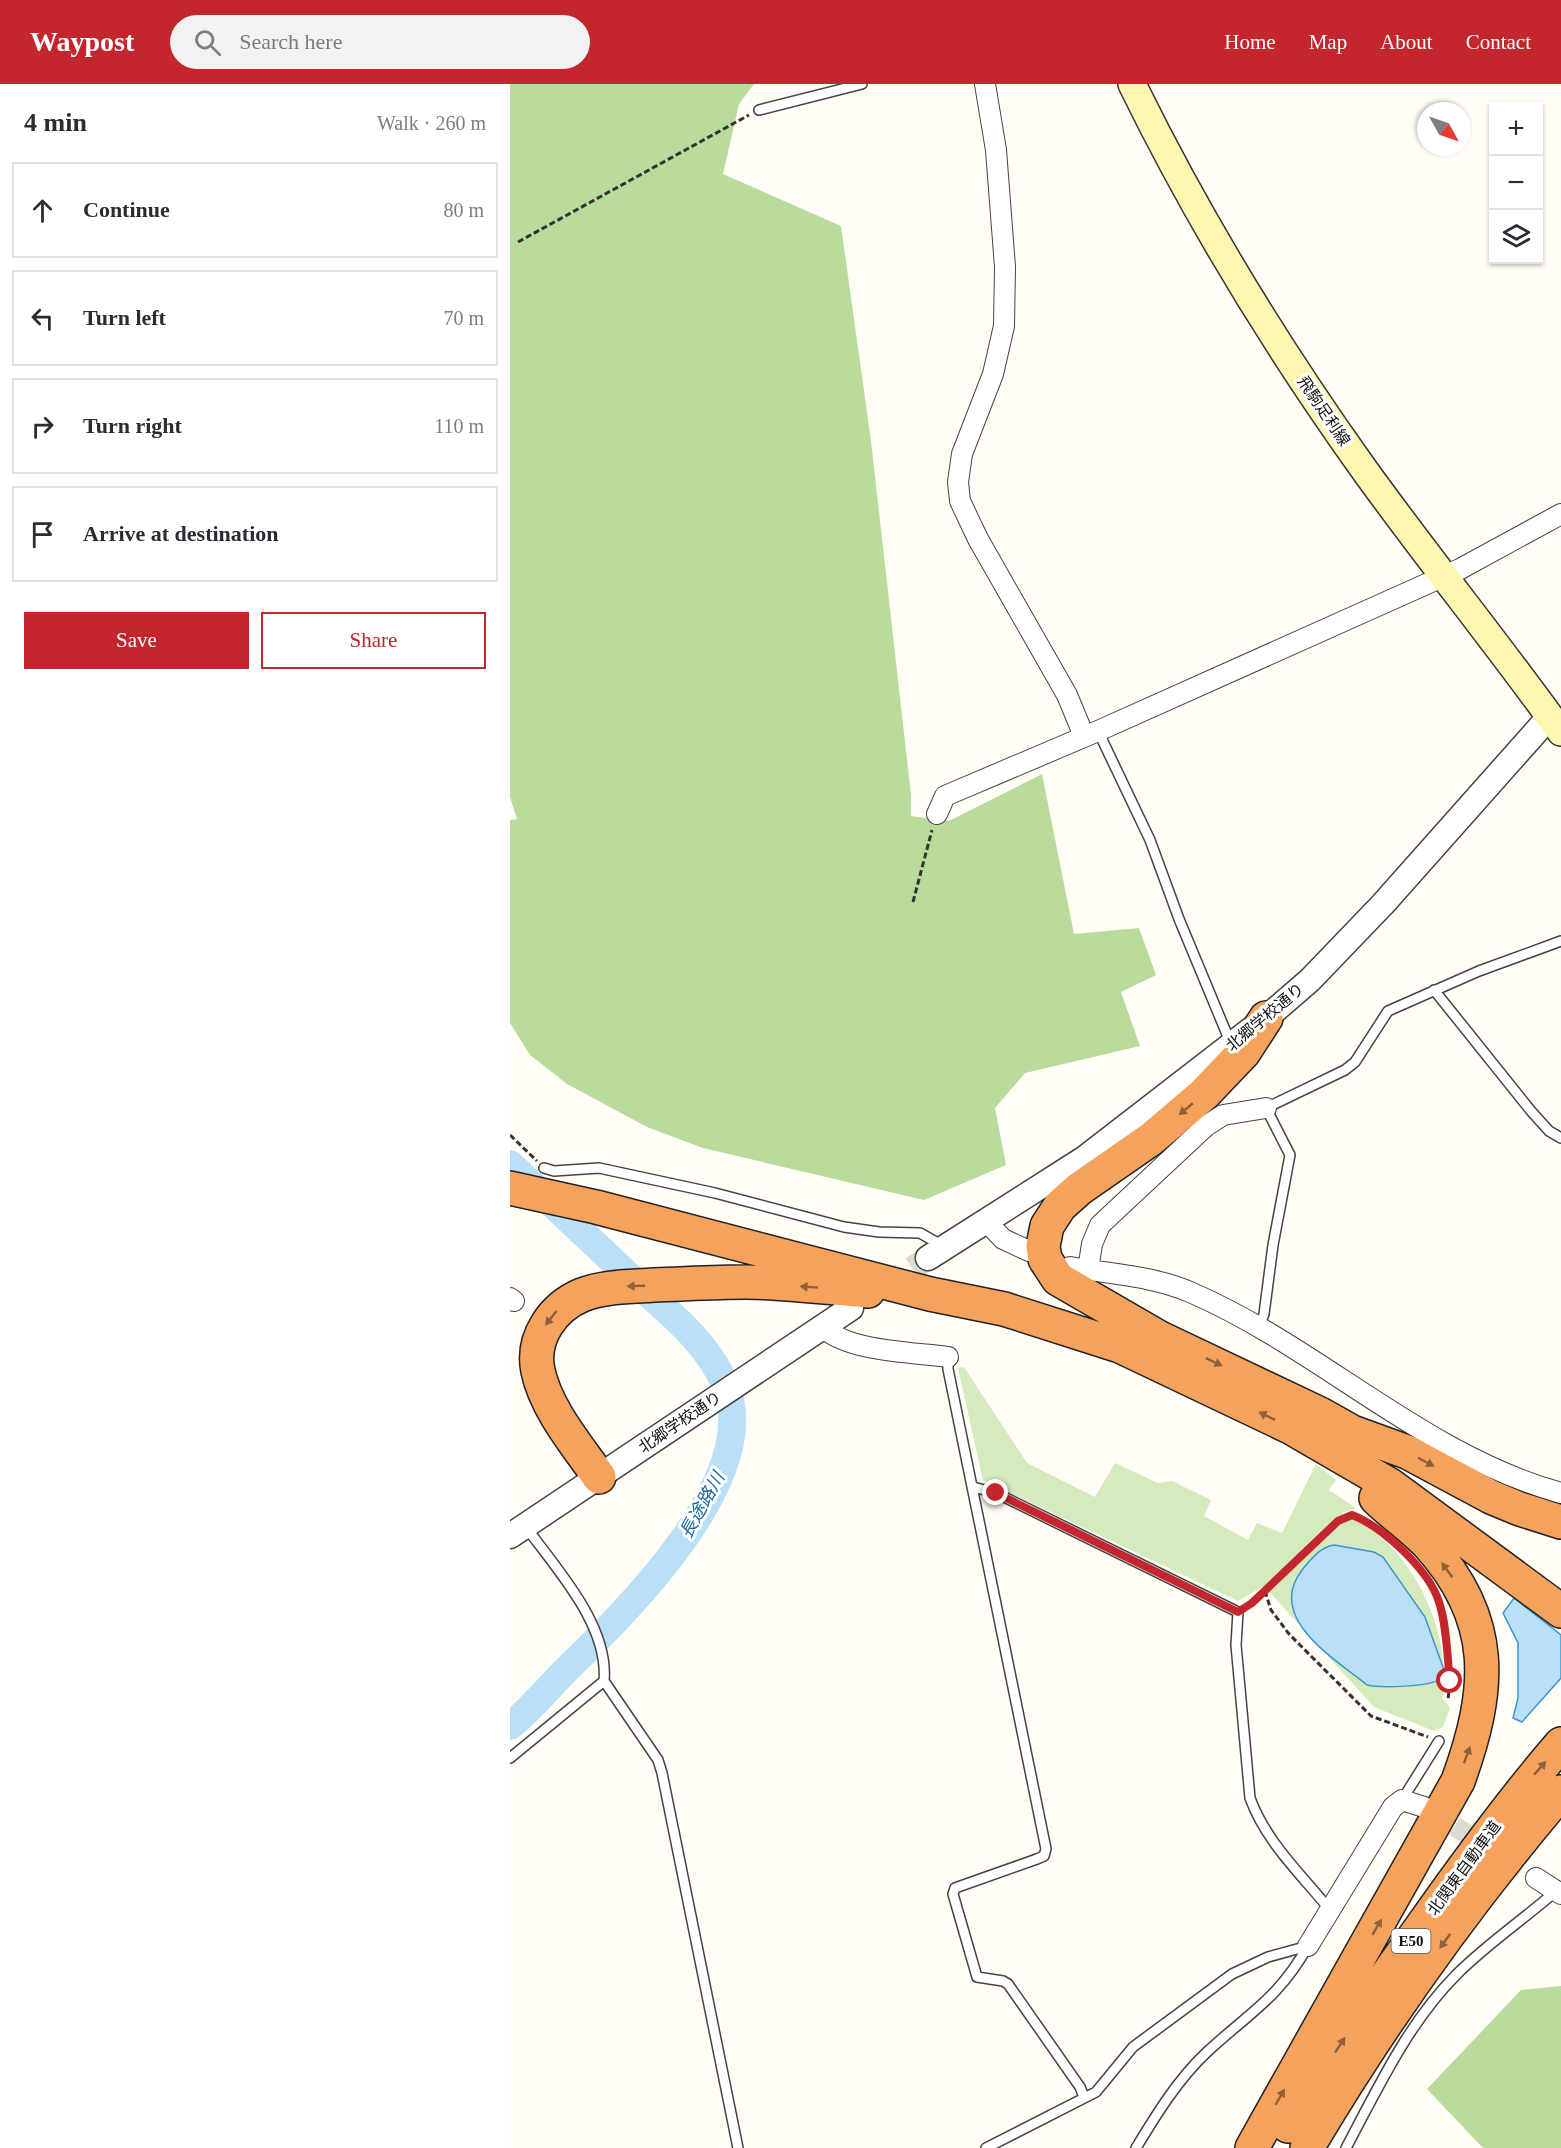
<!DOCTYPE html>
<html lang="en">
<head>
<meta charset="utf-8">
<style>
  :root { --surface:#fff; --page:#f2f2f3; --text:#2b2b33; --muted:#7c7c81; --line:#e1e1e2; --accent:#c4262e }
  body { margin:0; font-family:"Times New Roman","Noto Sans JP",serif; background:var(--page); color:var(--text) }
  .controls { position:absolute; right:18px; top:18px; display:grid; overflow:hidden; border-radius:0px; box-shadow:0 2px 4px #0004 }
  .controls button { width:54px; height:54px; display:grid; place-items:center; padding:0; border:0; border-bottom:2px solid var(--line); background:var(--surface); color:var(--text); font:30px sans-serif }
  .compass { position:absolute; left:907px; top:18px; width:54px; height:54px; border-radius:50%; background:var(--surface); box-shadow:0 2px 4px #0004; rotate:130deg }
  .stop { position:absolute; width:18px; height:18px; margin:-14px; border:4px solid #c4262e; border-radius:50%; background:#fff }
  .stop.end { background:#c4262e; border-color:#fff; box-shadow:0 2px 6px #0008 }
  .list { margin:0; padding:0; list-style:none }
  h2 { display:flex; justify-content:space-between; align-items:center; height:78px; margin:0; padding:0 24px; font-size:26px }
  h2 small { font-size:20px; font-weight:400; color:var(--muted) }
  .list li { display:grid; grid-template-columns:39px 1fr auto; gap:18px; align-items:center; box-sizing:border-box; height:96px; margin:0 12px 12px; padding:0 12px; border:2px solid var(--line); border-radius:0px }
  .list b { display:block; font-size:22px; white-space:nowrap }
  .list em { font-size:20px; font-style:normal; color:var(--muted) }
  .actions { display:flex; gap:12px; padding:18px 24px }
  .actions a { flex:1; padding:14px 0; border:2px solid var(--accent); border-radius:0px; text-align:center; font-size:21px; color:var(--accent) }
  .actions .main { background:var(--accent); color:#fff }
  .icon { flex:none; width:33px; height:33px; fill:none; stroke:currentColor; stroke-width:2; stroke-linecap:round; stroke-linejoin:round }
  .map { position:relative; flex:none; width:1051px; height:2064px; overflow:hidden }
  header { display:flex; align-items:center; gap:36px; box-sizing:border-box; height:84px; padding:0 30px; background:var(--accent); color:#fff }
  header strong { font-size:28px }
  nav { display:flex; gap:33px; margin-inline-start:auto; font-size:21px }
  .search { width:420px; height:54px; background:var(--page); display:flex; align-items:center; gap:15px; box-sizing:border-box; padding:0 21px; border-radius:33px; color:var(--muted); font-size:22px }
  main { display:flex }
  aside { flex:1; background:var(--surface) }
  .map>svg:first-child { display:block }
  .green { fill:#d5ebbd }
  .forest { fill:#b9dc9c }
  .water { fill:#b9e0f7; stroke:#3f96cf; stroke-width:1.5 }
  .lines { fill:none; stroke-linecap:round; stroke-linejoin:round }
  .river { stroke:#b9e0f7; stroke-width:28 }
  .minor-tunnel { stroke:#dbdad3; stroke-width:20; stroke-dasharray:20 10; stroke-linecap:butt }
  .tertiary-tunnel { stroke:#dbdad3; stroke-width:24; stroke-dasharray:24 12; stroke-linecap:butt }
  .service-casing { stroke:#444; stroke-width:12 }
  .minor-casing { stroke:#444; stroke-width:22 }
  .tertiary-casing { stroke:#444; stroke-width:27 }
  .secondary-casing { stroke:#333; stroke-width:30 }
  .motorway-casing { stroke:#222; stroke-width:36 }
  .path { stroke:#333; stroke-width:3; stroke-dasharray:6 3; stroke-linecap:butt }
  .service { stroke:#fff; stroke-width:9 }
  .minor { stroke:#fff; stroke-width:20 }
  .tertiary { stroke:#fff; stroke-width:24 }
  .secondary { stroke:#fff6b0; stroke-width:27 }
  .motorway { stroke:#f5a25d; stroke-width:33 }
  .oneway { fill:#8e613b }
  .route { stroke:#c4262e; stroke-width:8 }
  .labels { text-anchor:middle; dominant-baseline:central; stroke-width:6; stroke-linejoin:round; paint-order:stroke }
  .shield { fill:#fff; stroke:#585858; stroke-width:1.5 }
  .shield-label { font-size:15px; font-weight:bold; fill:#111 }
  .street-label { font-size:16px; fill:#111; stroke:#fff }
  .water-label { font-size:18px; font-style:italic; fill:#1768a6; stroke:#fff }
</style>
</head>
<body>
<header>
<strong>Waypost</strong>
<div class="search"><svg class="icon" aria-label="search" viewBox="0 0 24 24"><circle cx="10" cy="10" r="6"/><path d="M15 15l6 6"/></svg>Search here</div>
<nav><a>Home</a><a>Map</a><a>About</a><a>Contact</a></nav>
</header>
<main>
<aside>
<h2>4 min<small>Walk · 260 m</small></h2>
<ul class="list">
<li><svg class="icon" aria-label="ahead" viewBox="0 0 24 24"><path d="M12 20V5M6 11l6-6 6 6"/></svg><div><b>Continue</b></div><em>80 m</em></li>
<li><svg class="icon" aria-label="left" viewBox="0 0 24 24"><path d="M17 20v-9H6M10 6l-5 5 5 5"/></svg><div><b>Turn left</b></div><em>70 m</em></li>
<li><svg class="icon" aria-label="right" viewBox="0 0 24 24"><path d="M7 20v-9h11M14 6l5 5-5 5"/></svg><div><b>Turn right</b></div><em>110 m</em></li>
<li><svg class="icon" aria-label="arrive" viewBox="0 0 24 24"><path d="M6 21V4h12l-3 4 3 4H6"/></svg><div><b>Arrive at destination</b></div></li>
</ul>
<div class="actions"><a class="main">Save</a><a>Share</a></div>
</aside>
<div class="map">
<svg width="1051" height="2064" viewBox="0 0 1051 2064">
  <rect width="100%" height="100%" fill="#fffdf5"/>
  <path class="green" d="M454 1283 517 1379 585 1413 605 1379 648 1399 662 1397 701 1416 694 1432 738 1456 747 1439 772 1449 806 1380 826 1396 819 1406 846 1424 832 1429C845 1437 861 1444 872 1454 915 1493 940 1557 933 1614L940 1624 933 1643 924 1647 864 1623 754 1502 728 1517 473 1396 448 1284Z"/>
  <path class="forest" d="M0 0H244L229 20 213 90 331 142 361 357 401 711V732L439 737 532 690 564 850 629 844 646 891 611 908 630 962 515 989 485 1024 496 1081 414 1116 193 1064 137 1043 57 1000 20 971 0 939V736L7 735 0 713Z
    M1051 1902V2064H973L917 2005 1011 1906Z"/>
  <path class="water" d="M824 1461 864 1468 873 1473 915 1533 934 1586C933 1590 933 1592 930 1595 920 1603 870 1604 857 1601 825 1575 755 1534 792 1486 801 1475 810 1463 824 1461Z
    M1004 1514 1051 1551V1594L1012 1638 1003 1634 1008 1614V1559L993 1529Z"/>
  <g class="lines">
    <path class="river" d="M0 1080C41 1119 82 1157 123 1196 157 1227 196 1256 215 1300 255 1391 118 1526 58 1584 39 1603 21 1625 0 1642"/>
    <path class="minor-tunnel" d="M919 1726 1026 1794"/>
    <path class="tertiary-tunnel" d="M372 1204 418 1174"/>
    <defs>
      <path id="service" d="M249 26 352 0
        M588 647 640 756 669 835 721 960
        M924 906 1021 1027 1039 1047 1051 1054
        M34 1084 44 1087 89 1084 205 1109 334 1143 369 1148 410 1149 433 1162
        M749 1243 754 1230 763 1161 780 1071 756 1024 835 986 845 978 878 927 969 887 1051 857
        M438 1273V1285L536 1765 534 1772 527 1775 445 1804 443 1810 467 1893 493 1897 498 1900 570 2003 574 2013
        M463 1403 486 1409 728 1528 726 1561 740 1714C756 1758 791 1790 820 1826
        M16 1443C47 1486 99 1541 94 1597L148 1676 152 1689 228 2064
        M0 1674 94 1597
        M892 1716 929 1657
        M476 2064 586 2008 623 1963 722 1890 758 1873 798 1862
        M626 2064C646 2031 668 1995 697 1968 739 1929 768 1915 798 1862
        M836 2064C868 2004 898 1939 947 1890 977 1860 1014 1835 1046 1807"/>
      <path id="minor" d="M475 0 486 66 495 183 494 242 483 290 452 370 448 398 450 417 468 455 557 611 574 652
        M427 730 435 712 588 647 950 485 1051 430
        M476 1137 493 1155 519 1167
        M560 1183C600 1190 643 1192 680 1208 810 1264 913 1371 1051 1409
        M578 1186 582 1160 590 1141 696 1042 713 1031 756 1024
        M0 1214 4 1217
        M312 1243C340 1268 401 1268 438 1273
        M1026 1794 1051 1810
        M798 1862 883 1723 892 1716 914 1723"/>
      <path id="tertiary" d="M418 1174 575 1074 756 934 800 896 873 820 1040 632
        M0 1452 341 1224"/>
      <path id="secondary" d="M622 0C688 135 766 262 853 384 917 473 987 559 1051 648"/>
      <path id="motorway" d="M756 934 734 968 694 1010 641 1055 569 1105 550 1122 537 1142 533 1162 535 1175 548 1195 650 1254 810 1330 842 1348 897 1368 981 1413 1010 1425 1051 1438
        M0 1104 86 1123 420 1210 494 1225 610 1262 780 1343 880 1401 1051 1527
        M89 1393C67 1361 36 1325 28 1287 21 1254 43 1223 72 1211 95 1202 121 1203 144 1201 175 1200 205 1198 236 1198 276 1198 318 1204 358 1207
        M778 2042C818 1974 864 1909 910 1845 955 1781 1000 1719 1051 1660
        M742 2064 948 1697C981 1606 987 1536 918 1460 902 1443 882 1430 866 1414
        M797 2064C871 1939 957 1819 1051 1708"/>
    </defs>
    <use href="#service" class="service-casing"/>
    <use href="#minor" class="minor-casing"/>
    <use href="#tertiary" class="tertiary-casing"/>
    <use href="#secondary" class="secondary-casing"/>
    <use href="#motorway" class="motorway-casing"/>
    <path class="path" d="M8 158 239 31
      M403 818 422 746
      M0 1051 27 1077
      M755 1507 761 1526 779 1550 861 1632 918 1653
      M929 1519 940 1597 938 1616
      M737 1522 828 1437 842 1431 851 1435"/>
    <use href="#service" class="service"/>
    <use href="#minor" class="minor"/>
    <use href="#tertiary" class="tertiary"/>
    <use href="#secondary" class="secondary"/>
    <use href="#motorway" class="motorway"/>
  </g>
  <defs><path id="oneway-solid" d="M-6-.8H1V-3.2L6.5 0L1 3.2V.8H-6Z" transform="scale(1.5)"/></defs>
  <g class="oneway">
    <use href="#oneway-solid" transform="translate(676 1025) rotate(140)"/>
    <use href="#oneway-solid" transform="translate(126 1202) rotate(178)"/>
    <use href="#oneway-solid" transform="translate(299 1203) rotate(-176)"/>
    <use href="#oneway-solid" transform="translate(41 1234) rotate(128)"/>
    <use href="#oneway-solid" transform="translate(704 1278) rotate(25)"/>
    <use href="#oneway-solid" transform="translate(757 1332) rotate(-154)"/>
    <use href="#oneway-solid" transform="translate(916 1378) rotate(28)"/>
    <use href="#oneway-solid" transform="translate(937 1486) rotate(-126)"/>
    <use href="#oneway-solid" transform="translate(957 1671) rotate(-70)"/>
    <use href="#oneway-solid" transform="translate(1030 1684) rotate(-49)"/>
    <use href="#oneway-solid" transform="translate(867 1843) rotate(-60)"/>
    <use href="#oneway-solid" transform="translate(935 1857) rotate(126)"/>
    <use href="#oneway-solid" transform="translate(830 1961) rotate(-57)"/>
    <use href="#oneway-solid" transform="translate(770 2013) rotate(-60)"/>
  </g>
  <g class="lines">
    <path class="route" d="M486 1409 728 1528 742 1519 828 1437 842 1431C873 1443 919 1486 929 1518 937 1542 937 1572 940 1597"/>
  </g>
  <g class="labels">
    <rect class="shield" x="881.5" y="1845" width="39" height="24" rx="4.5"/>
    <g class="shield-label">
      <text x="901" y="1857">E50</text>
    </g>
    <g class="street-label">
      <text transform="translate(814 327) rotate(56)">飛駒足利線</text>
      <text transform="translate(755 933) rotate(-40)">北郷学校通り</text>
      <text transform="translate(170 1338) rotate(-34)">北郷学校通り</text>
      <text transform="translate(954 1784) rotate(-54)">北関東自動車道</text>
    </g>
    <g class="water-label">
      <text transform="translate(192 1421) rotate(-61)">長途路川</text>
    </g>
  </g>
</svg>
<div class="controls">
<button>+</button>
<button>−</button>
<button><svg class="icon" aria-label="layers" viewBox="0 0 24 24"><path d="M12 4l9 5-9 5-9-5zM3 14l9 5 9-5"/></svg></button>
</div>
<svg class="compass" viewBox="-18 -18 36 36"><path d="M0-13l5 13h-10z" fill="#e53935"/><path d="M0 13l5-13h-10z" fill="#7c7c81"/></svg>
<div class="stop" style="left:940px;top:1597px"></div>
<div class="stop end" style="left:486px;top:1409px"></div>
</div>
</main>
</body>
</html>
